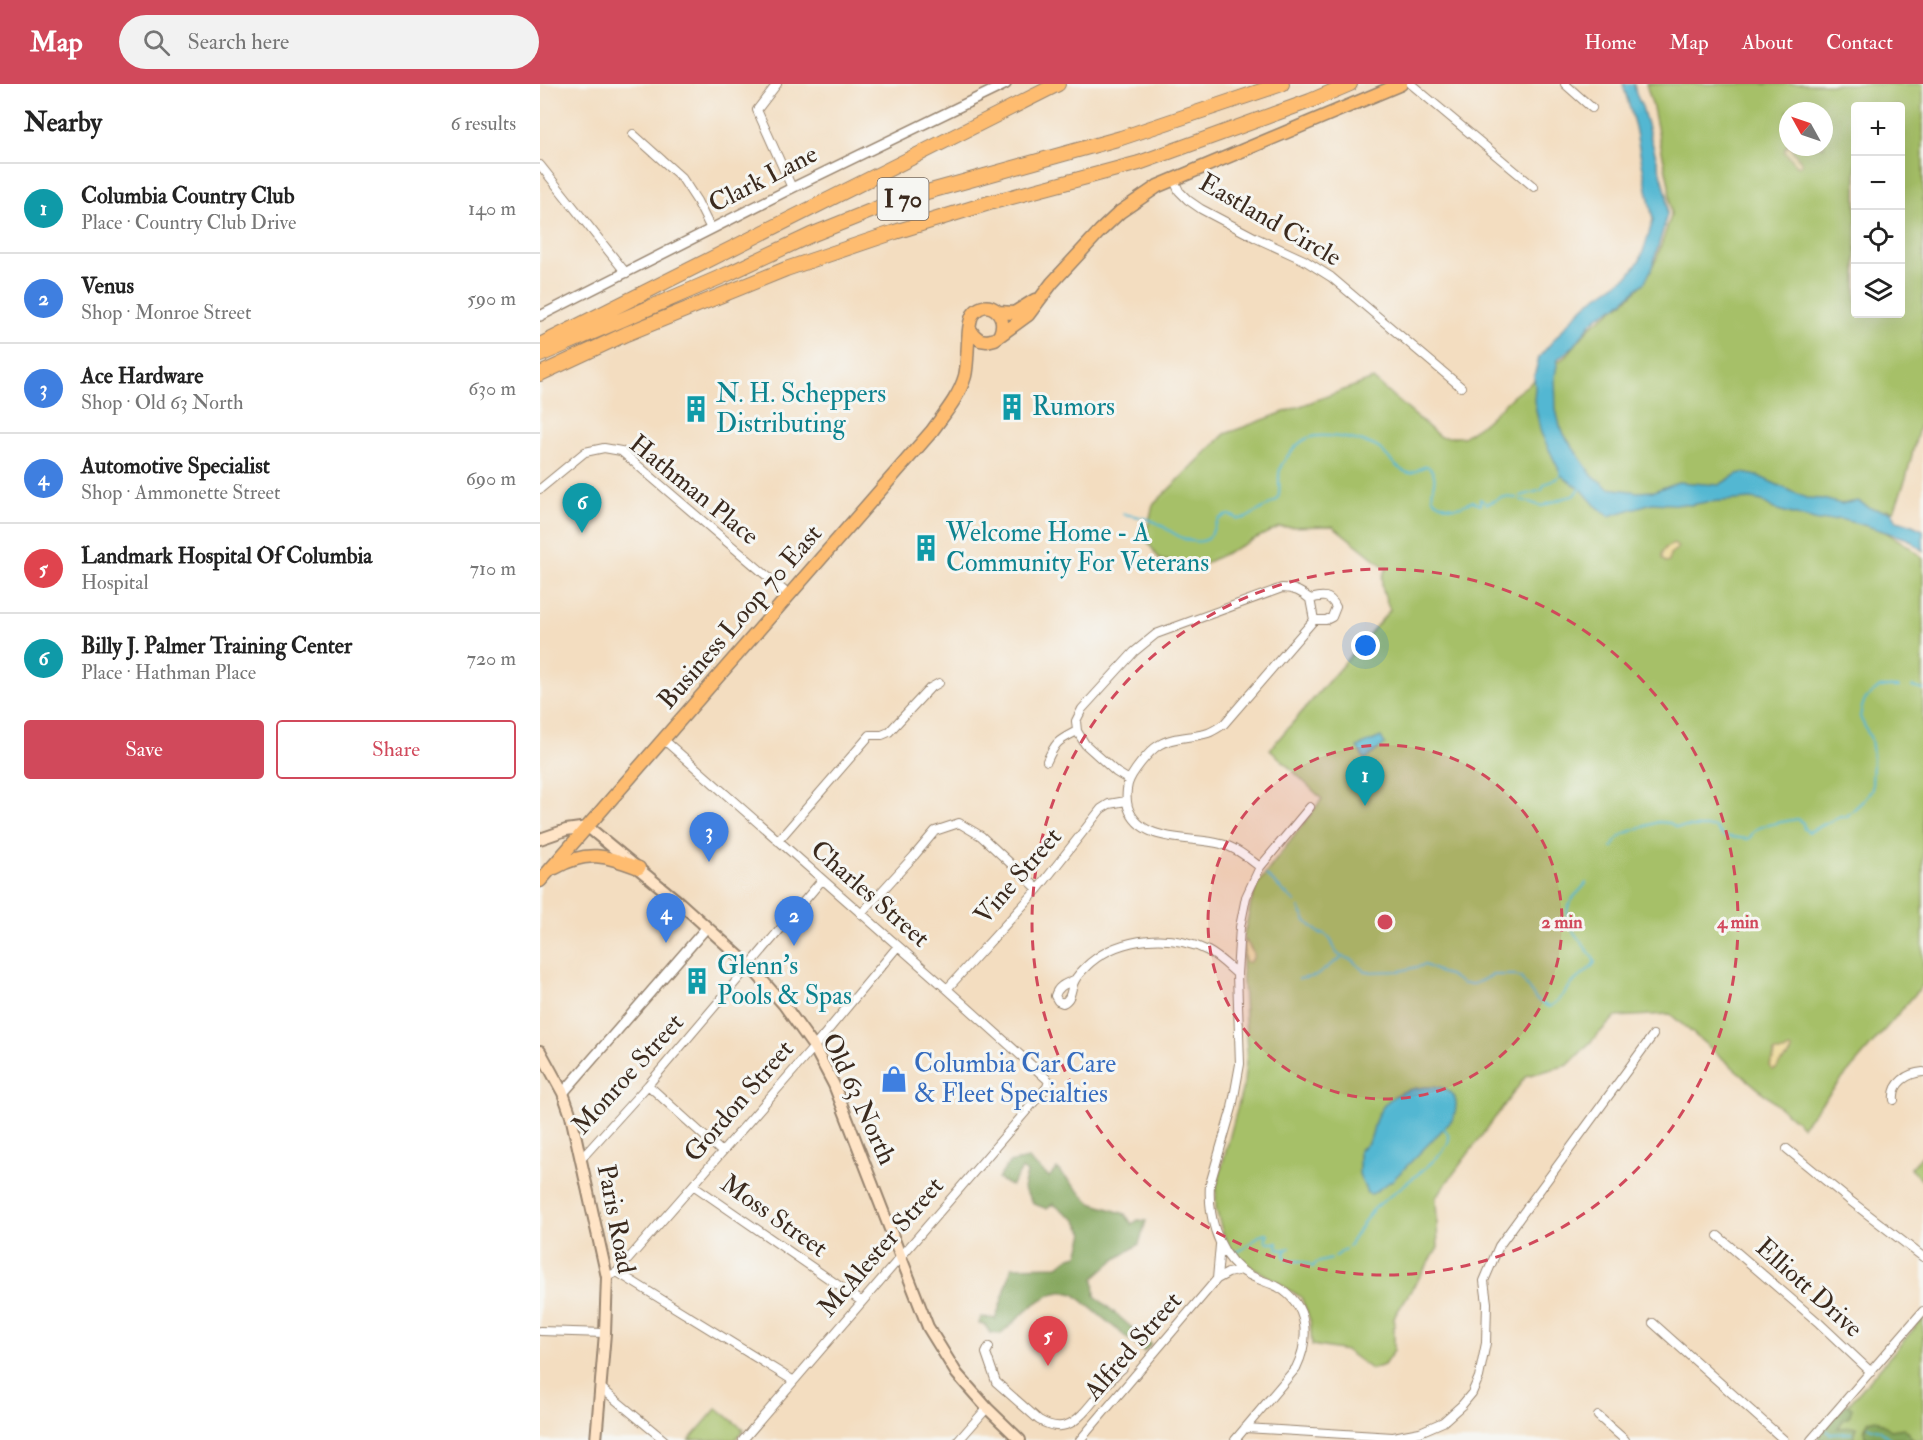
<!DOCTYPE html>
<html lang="en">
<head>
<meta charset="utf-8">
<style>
  :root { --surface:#fff; --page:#f2f2f2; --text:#222; --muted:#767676; --line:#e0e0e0; --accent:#d1495b }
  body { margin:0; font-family:"IM FELL Double Pica",serif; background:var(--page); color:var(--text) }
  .controls { position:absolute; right:18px; top:18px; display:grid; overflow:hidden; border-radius:6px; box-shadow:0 6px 24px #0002 }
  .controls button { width:54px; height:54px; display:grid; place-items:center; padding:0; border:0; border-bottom:2px solid var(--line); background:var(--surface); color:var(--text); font:30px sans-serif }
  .compass { position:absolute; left:1239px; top:18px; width:54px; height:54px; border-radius:50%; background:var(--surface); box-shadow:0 6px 24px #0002; rotate:310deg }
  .you { position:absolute; left:826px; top:562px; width:21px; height:21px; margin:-15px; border:4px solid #fff; border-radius:50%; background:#1a73e8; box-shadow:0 0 0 9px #1a73e833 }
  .badge { display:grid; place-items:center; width:39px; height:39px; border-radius:50%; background:var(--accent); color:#fff; font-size:20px; font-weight:700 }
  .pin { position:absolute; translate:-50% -50px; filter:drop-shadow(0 2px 3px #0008) }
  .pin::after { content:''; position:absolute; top:32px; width:21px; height:18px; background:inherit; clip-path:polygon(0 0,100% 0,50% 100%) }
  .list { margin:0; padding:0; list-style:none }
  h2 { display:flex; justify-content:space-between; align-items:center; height:78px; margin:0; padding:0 24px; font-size:26px }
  h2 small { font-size:20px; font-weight:400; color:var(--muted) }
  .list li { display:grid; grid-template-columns:39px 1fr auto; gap:18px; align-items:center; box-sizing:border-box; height:90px; padding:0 24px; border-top:2px solid var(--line) }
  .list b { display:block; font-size:22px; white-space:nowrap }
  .list p { margin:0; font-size:20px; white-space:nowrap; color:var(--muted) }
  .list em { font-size:20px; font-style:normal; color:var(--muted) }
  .actions { display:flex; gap:12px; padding:18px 24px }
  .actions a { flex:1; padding:14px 0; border:2px solid var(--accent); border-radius:6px; text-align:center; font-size:21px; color:var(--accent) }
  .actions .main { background:var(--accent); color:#fff }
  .icon { flex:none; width:33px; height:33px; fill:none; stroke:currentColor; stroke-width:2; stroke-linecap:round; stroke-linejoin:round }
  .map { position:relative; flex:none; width:1383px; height:1356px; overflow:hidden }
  header { display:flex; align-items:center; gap:36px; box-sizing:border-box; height:84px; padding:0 30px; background:var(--accent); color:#fff }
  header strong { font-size:28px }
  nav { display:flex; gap:33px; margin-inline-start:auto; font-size:21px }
  .search { width:420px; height:54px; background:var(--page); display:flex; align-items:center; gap:15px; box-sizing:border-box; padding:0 21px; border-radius:33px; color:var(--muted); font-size:22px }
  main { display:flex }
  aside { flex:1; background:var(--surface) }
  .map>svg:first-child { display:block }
  .green { fill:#a6c067; stroke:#707542; stroke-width:1.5; fill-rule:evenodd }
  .forest { fill:#84a65c; stroke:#60683d; stroke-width:1.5 }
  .sand { fill:#eeda9e; stroke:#94825e; stroke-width:1.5 }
  .water { fill:#53b7d2; stroke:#477078; stroke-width:1.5 }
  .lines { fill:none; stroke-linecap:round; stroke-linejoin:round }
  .stream { stroke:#53b7d2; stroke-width:2 }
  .minor-casing { stroke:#97846f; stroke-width:10 }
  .tertiary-casing { stroke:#97846f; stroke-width:12 }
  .secondary-casing { stroke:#97846f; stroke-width:14 }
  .primary-casing { stroke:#97846f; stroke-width:15 }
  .motorway-casing { stroke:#97846f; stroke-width:16 }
  .minor { stroke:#fff; stroke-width:8 }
  .tertiary { stroke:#fff; stroke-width:9 }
  .secondary { stroke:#ffe4c6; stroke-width:10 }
  .primary { stroke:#febc70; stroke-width:12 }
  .motorway { stroke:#febc70; stroke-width:14 }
  .ring { fill:none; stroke:#d1495b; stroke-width:3; stroke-dasharray:10 8 }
  .labels { text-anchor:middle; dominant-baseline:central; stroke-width:6; stroke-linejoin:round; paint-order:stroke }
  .shield { fill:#f6f6f2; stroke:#73675e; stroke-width:1.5 }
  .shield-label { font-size:24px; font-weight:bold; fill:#3b2a1e }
  .street-label { font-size:26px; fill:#3b2a1e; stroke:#f6f6f2 }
  .culture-label { font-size:26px; fill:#0d838f; stroke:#f6f6f2; text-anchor:start }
  .shop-label { font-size:26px; fill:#366cbe; stroke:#f6f6f2; text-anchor:start }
  .centre { fill:#d1495b; stroke:#f6f6f2; stroke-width:3 }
  .ring-label { font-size:18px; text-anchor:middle; font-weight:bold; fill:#d1495b; stroke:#f6f6f2; stroke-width:6; stroke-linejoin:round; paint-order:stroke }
</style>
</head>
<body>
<header>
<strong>Map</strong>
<div class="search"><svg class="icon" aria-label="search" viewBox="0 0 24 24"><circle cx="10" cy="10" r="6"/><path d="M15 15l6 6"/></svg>Search here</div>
<nav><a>Home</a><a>Map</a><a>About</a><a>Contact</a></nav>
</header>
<main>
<aside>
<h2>Nearby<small>6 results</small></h2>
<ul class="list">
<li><span class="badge" style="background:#0f9aa8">1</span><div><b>Columbia Country Club</b><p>Place · Country Club Drive</p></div><em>140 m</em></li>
<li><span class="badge" style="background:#3f7fe0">2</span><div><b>Venus</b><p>Shop · Monroe Street</p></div><em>590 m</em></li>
<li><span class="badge" style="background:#3f7fe0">3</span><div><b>Ace Hardware</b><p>Shop · Old 63 North</p></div><em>630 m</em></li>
<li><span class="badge" style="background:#3f7fe0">4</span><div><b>Automotive Specialist</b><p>Shop · Ammonette Street</p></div><em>690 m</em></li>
<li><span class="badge" style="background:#e0444e">5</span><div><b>Landmark Hospital Of Columbia</b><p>Hospital</p></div><em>710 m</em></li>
<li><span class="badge" style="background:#0f9aa8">6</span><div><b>Billy J. Palmer Training Center</b><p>Place · Hathman Place</p></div><em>720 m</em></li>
</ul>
<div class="actions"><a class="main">Save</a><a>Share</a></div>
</aside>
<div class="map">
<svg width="1383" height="1356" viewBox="0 0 1383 1356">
  <rect width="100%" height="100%" fill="#f6f6f2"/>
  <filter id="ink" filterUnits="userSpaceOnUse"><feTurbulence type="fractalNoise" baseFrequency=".0167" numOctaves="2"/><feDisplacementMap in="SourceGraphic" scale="12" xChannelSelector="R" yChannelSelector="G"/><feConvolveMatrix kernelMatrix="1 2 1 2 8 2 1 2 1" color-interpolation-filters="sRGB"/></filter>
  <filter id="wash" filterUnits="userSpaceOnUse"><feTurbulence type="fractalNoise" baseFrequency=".008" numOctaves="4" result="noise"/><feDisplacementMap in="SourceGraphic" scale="24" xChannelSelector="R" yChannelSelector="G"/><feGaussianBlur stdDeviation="1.35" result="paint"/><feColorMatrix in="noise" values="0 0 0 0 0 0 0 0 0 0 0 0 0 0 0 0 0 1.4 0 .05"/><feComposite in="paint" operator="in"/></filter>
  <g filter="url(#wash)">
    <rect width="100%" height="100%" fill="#f3ddc0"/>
    <path class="green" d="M1106 0H1383V312L1379 324 1383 328 1366 394 1354 427 1346 425 1339 444 1370 463 1383 475V901L1262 1042 1130 930 1075 933 1028 981 986 992 896 1113 898 1164 854 1233V1266L844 1281 831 1285 806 1267 772 1261 770 1236 761 1213 703 1177 691 1164 682 1147 676 1125V1104L704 999 707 967 702 881 704 851 711 819 717 801 782 715 730 665 850 526C845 513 836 495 847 485L793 442 739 443 662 481 620 476 605 454 613 421 685 350 833 295 900 353H923L945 338 973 312 1026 272 1051 242 1086 216 1099 204 1116 176 1131 132 1129 101 1113 24ZM1316 22H1360V230H1316ZM1248 27H1284V63H1248Z
      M1383 1071V1097L1370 1085Z
      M1383 1234V1356H1278Z
      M177 1324 204 1346 195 1356H149Z"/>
    <path class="forest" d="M488 1075 509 1093 517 1085 551 1119 585 1130 592 1140 598 1136 606 1137 599 1160 573 1177 554 1194 555 1212 611 1260 604 1268 534 1210C529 1209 524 1207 520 1208 499 1211 476 1237 461 1250L450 1249 445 1241 439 1240 441 1233 456 1235 472 1183 518 1182 530 1173 538 1171 544 1149 536 1136 513 1120 507 1125 494 1120 483 1104 487 1089 482 1085 471 1102 458 1095 469 1079Z
      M1306 1320 1312 1324 1309 1333 1303 1336 1298 1344 1317 1343 1313 1355 1281 1356 1278 1353Z
      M1336 1335 1351 1346 1364 1344 1373 1356 1325 1354 1324 1346 1329 1337Z"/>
    <path class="sand" d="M1248 61V63H1251C1253 69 1258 74 1262 78L1261 82 1257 81 1245 68V64Z
      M1134 460 1138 464 1130 470 1129 478 1126 479 1122 475C1121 465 1126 463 1134 460Z
      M706 857 714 870 712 876 709 878H706L704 873V859Z
      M1249 965 1252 966C1251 973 1245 975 1240 979 1238 981 1238 983 1236 985L1232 986 1230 981 1233 976 1234 968H1244Z"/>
    <path class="water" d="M1083 0H1094L1096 10 1102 23 1127 111V130L1123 146 1111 186 1105 198 1076 223 1062 230 1051 239 1035 261 1018 275 1015 292 1016 326 1020 342 1025 352 1051 390 1068 404 1098 408 1114 407 1138 398 1179 401 1197 390 1202 389 1218 392 1266 414 1283 415 1301 420 1318 417 1330 424 1352 428 1357 437 1370 440 1383 446V467L1368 455 1327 442 1300 435 1278 437 1234 425 1222 417 1211 415 1167 418 1150 421 1112 419 1069 432 1055 421 1042 406 1022 392 1001 349 994 317 995 303 994 293 999 273 1036 230 1049 218 1089 191 1100 176 1106 159 1113 136 1095 43Z
      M841 653 845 660 825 676 817 663Z
      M898 1003C917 1006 919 1019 913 1035L854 1095 832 1110 827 1109 819 1090V1066C822 1064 827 1061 829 1057 833 1051 833 1042 836 1035 848 1007 872 1002 898 1003Z"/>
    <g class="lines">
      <path class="stream" d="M981 412 1002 406 1004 401 1015 395H1017L1021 390
        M981 416 1002 422 1024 414 1033 412 1041 404
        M583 430C594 432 605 433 615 438 628 444 645 461 662 457 678 454 669 433 690 431L698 435 706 434 737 416C743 406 735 392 742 380 748 371 758 358 768 354 783 348 829 356 841 366 849 373 858 388 870 389 875 389 881 383 887 382 902 393 889 404 893 414 895 417 897 418 901 420 914 426 920 423 933 417L940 421V415L947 420 962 413 977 414
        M1372 603 1383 606
        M1072 764 1076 757 1085 749 1118 738 1130 739 1136 743H1175L1183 752 1208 755C1211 753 1212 750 1214 747 1219 741 1249 737 1258 735L1263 739 1264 745 1269 748 1301 732 1306 733 1327 713 1332 705 1333 671 1331 655 1320 633 1322 623 1325 615 1340 603H1359
        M726 791 755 818
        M759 824 766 837 780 850 783 849 790 854 796 868 800 872 812 876 825 888 860 887 885 881 901 889 909 891 923 900H934L953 891H974L981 894 995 914 1003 920 1009 923C1020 918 1025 907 1033 899 1040 891 1049 888 1055 878 1047 859 1016 841 1031 817 1035 810 1042 806 1046 799
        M759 895 776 892 793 879 801 875
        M809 1162C817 1151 823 1137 832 1127 846 1112 907 1074 909 1055 909 1050 906 1047 903 1043
        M746 1166 744 1172C750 1178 753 1177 760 1177 765 1178 769 1181 773 1183L776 1179 791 1175
        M696 1168C709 1165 714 1151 726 1149L728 1150 725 1156 727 1159H738L737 1164 743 1166 750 1164
        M795 1173 805 1165
        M1328 1343 1339 1346 1352 1356
        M1287 1347 1290 1350 1312 1349"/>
    </g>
  </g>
  <g filter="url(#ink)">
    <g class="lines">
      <defs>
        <path id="minor" d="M237 0 217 26 252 104
          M871 0 994 103
          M1025 0 1052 24
          M93 50 142 94 157 117 171 145
          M0 81 86 189
          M633 94 639 107 648 116 661 125 716 154 764 176 791 193 921 303
          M0 405 45 368 64 364 81 367 249 511
          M770 515C783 511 790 511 796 523L792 533 786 536H774
          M123 655 407 905 509 997 507 1003 203 1356
          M507 677C516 657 518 657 537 647
          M589 696 576 688 545 660 537 647 536 637 542 625 594 568 616 550 742 504C755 504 761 508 770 515L774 536 684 640C679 643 674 647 668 649 653 654 632 652 619 661 609 667 591 689 588 700 586 708 586 715 588 723 600 760 650 752 681 760 695 763 708 774 720 783
          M238 757 330 651H342L349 648 390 604 399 599
          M321 830 374 772 395 747 419 739 441 752 498 805
          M534 896C525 900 518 902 515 912L518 917 523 919C533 914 530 904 535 896 538 890 546 883 550 879 582 852 632 849 668 867 678 872 688 882 697 890
          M407 905 498 805 561 725 569 720 586 717
          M108 1001 182 1068
          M1354 1016C1352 999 1368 989 1383 988
          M1247 1065 1308 1115 1383 1173
          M42 1074 108 1001 282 796
          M153 1101 321 1217
          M1178 1152 1279 1239 1331 1288
          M77 1188 254 1297
          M67 1193 77 1188 274 963 358 862
          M677 1195 680 1161
          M1113 1239 1244 1356
          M0 1247 65 1249
          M449 1263 446 1269 456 1298 499 1336C506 1340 517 1344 526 1341 545 1336 565 1297 583 1284
          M60 1303 124 1356
          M1058 1332 1085 1356
          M705 1344 853 1353 880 1348 903 1338 922 1321 932 1309 939 1293 946 1259 947 1219 944 1197 959 1162 1113 951
          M419 1356 447 1324
          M540 1356 677 1195 688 1189 701 1186
          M695 1356 756 1284C770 1255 769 1221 738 1203 726 1197 710 1194 700 1185 676 1165 668 1130 670 1100L692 1024 700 980 697 890 700 843 706 813 720 783 770 723
          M1271 1356 1383 1227"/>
        <path id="tertiary" d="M0 232 252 104 466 0
          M23 1009 167 843"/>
        <path id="secondary" d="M0 755 26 746 48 743 140 819 210 882 244 921 274 963 294 1001 388 1243 417 1290 447 1324 480 1356
          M0 967 23 1009 31 1032 67 1193 65 1249 56 1356"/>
        <path id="primary" d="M459 228 474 229 495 216
          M430 245 434 251 440 256 447 257 455 255 488 231 512 199 560 147 580 128 618 102 861 0
          M15 784C48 765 66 772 99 784
          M0 797 392 347C404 330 419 313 425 292 429 277 426 237 434 229 447 213 469 229 460 250"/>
        <path id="motorway" d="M0 261 518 0
          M0 271 190 189 271 151 358 116 581 54 742 0
          M0 290 86 250 246 185 355 148 449 119 599 79 770 17 810 0"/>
      </defs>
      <use href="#minor" class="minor-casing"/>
      <use href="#tertiary" class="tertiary-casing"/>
      <use href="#secondary" class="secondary-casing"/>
      <use href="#primary" class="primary-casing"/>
      <use href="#motorway" class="motorway-casing"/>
      <use href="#minor" class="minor"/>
      <use href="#tertiary" class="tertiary"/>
      <use href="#secondary" class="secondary"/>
      <use href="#primary" class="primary"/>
      <use href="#motorway" class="motorway"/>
    </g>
  </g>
  <circle cx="845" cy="838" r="177" fill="#d1495b" fill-opacity=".12"/>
  <g class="ring">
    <circle cx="845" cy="838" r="177"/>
    <circle cx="845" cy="838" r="353"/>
  </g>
  <defs>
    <symbol id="building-bare" viewBox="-9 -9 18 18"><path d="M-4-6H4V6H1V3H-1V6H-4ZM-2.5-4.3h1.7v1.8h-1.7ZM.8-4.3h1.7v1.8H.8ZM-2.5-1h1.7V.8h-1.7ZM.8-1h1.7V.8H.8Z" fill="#0f9aa8" stroke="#f6f6f2" stroke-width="2.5" paint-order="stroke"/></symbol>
    <symbol id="shop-bare" viewBox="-9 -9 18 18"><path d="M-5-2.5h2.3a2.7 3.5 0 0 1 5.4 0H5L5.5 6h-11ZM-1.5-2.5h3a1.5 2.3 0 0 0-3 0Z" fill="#3f7fe0" stroke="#f6f6f2" stroke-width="2.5" paint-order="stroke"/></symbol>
  </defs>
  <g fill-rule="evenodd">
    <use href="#building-bare" x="453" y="304" width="38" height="38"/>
    <use href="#building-bare" x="137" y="306" width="38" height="38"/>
    <use href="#building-bare" x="367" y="445" width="38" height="38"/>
    <use href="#building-bare" x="138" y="878" width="38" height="38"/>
    <use href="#shop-bare" x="335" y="976" width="38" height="38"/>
  </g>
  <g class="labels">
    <rect class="shield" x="337.5" y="94" width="51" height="42" rx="4.5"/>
    <g class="shield-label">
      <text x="363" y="115">I 70</text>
    </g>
    <g class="street-label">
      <text transform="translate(223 95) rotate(-27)">Clark Lane</text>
      <text transform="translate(730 136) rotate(30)">Eastland Circle</text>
      <text transform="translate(154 406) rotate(39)">Hathman Place</text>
      <text transform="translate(200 533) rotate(-49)">Business Loop 70 East</text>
      <text transform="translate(478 792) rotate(-49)">Vine Street</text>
      <text transform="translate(330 810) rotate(41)">Charles Street</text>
      <text transform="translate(88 990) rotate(-48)">Monroe Street</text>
      <text transform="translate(319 1015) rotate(65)">Old 63 North</text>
      <text transform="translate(199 1017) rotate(-49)">Gordon Street</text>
      <text transform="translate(234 1132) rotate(35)">Moss Street</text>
      <text transform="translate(76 1135) rotate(79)">Paris Road</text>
      <text transform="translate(341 1163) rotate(-49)">McAlester Street</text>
      <text transform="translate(1269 1204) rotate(42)">Elliott Drive</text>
      <text transform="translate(593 1262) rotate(-49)">Alfred Street</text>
    </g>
    <g class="culture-label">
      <text x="176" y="310">N. H. Scheppers<tspan x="176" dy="30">Distributing</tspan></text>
      <text x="492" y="323">Rumors</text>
      <text x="406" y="449">Welcome Home - A<tspan x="406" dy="30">Community For Veterans</tspan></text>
      <text x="177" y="882">Glenn's<tspan x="177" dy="30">Pools &amp; Spas</tspan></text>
    </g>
    <g class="shop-label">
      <text x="374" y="980">Columbia Car Care<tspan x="374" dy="30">&amp; Fleet Specialties</tspan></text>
    </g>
  </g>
  <circle cx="845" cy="838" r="9" class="centre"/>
  <g class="ring-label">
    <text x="1022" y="844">2 min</text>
    <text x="1198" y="844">4 min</text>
  </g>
</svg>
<div class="controls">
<button>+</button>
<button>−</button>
<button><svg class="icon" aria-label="locate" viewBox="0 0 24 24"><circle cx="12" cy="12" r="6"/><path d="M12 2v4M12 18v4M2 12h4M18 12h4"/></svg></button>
<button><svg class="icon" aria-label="layers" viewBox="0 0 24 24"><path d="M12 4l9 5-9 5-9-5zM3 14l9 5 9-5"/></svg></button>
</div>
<svg class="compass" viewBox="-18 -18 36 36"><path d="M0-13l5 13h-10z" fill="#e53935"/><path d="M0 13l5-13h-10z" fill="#767676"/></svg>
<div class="you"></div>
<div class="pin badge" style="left:825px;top:722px;background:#0f9aa8">1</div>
<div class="pin badge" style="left:254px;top:862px;background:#3f7fe0">2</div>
<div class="pin badge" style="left:169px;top:778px;background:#3f7fe0">3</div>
<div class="pin badge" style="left:126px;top:859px;background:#3f7fe0">4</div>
<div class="pin badge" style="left:508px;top:1282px;background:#e0444e">5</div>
<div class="pin badge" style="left:42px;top:449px;background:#0f9aa8">6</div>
</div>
</main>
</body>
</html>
